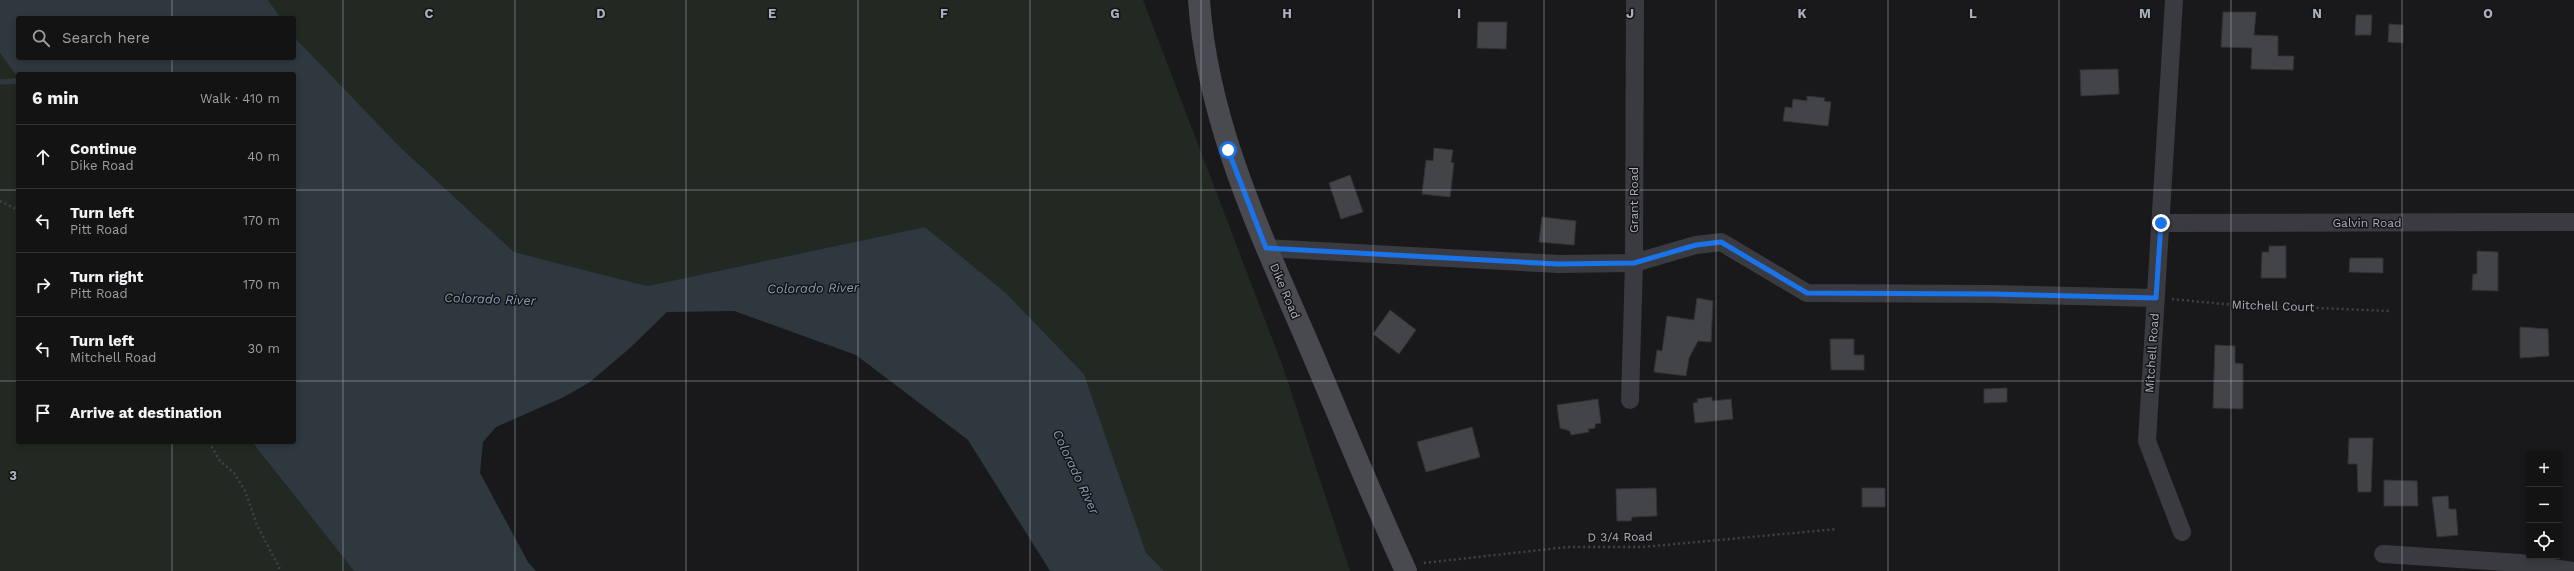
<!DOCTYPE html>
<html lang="en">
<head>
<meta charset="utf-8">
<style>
  :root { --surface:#131314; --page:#1c1c1d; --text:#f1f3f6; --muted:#9d9ea0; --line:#323234 }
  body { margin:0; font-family:"Work Sans",sans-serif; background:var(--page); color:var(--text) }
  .controls { position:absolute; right:12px; bottom:12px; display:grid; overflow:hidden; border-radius:4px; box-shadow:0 2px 6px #0003 }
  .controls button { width:36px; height:36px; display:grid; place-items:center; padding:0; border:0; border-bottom:1px solid var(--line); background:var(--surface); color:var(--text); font:20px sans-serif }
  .stop { position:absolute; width:12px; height:12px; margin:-9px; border:3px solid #1a73e8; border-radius:50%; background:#fff }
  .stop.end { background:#1a73e8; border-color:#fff; box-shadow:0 1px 4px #0008 }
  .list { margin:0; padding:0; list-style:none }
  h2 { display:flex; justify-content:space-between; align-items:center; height:52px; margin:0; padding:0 16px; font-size:17px }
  h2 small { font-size:13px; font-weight:400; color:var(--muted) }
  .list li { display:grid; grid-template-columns:26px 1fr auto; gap:12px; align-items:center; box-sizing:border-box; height:64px; padding:0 16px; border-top:1px solid var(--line) }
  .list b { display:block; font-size:15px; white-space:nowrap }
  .list p { margin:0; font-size:13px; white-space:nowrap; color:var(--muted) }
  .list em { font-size:13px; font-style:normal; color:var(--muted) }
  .icon { flex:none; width:22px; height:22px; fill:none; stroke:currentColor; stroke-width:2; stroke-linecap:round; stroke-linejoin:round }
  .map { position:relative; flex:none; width:2574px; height:571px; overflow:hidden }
  .search { position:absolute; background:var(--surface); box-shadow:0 2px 6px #0003; left:16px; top:16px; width:280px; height:44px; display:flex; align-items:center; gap:10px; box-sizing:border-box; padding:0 14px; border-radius:4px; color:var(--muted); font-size:15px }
  .panel { position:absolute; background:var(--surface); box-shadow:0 2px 6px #0003; left:16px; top:72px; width:280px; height:372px; border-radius:4px }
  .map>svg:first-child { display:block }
  .green { fill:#212922 }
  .water { fill:#2f383f }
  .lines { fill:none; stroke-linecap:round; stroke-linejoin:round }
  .stream { stroke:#2f383f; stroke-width:5.5 }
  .building { fill:#434448; stroke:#333337 }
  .path { stroke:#404247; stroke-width:2.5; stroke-dasharray:2 3; stroke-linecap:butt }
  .street { stroke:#3a3b40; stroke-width:18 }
  .secondary { stroke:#484a50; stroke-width:22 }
  .route { stroke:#1a73e8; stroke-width:5 }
  .grid { fill:none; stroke:#abb0ba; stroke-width:1; stroke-opacity:0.55 }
  .labels { text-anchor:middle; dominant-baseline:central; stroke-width:3; stroke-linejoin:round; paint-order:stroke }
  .street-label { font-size:12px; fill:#abb0ba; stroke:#141416 }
  .water-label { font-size:13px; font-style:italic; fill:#839db5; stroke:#141416 }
  .grid-label { font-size:13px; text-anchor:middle; font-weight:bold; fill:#abb0ba; stroke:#141416; stroke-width:3; stroke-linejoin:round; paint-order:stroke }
</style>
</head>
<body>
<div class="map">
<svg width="2574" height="571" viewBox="0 0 2574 571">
  <rect width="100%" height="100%" fill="#19191b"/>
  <path class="green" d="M268 0H1143L1283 367 1350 571H1164L1146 554 1084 374 1006 293 925 227 647 286 514 252 399 146 298 43 294 37V18H281Z
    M0 53 18 78V442H252L354 571H0Z"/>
  <path class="water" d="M0 0H268L281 18H18V58H294V37L399 146 514 252 647 286 925 227 1006 293 1084 374 1146 553 1164 571H1050L968 440 856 355 734 311 667 312 630 348 590 382 564 397 496 427 483 442 480 473 528 562 536 571H354L252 442H294V74H18V78L0 53Z"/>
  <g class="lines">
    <path class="stream" d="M0 82 18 81"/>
  </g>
  <path class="building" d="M2223 12H2256L2254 35 2278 36V56H2294L2293 70 2251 69 2252 48 2221 47Z
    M2356 15H2372L2371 35H2355Z
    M1478 22H1507L1506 49 1477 48Z
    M2389 24 2403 25V43L2388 42Z
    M2118 69 2119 94 2081 96 2080 70Z
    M1807 96 1825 98 1824 101 1831 102 1828 126 1783 121 1785 107 1792 108 1793 99 1807 101Z
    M1434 148 1453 150 1451 162 1454 163 1450 197 1422 194 1426 160 1433 161Z
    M1350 175 1363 212 1341 219 1329 183Z
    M1542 217 1576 221 1574 245 1539 242Z
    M2269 246H2286V278H2261L2262 252H2269Z
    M2477 251 2498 252V291L2472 290 2473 274H2477Z
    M2350 258H2383V273L2349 272Z
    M1697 298 1713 301 1711 342 1698 341 1689 358 1686 376 1654 372 1657 350 1662 351 1667 316 1694 320Z
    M1390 310 1416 330 1399 354 1373 334Z
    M2520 327 2548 329 2549 356 2520 358Z
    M1830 339H1854V355H1864V370H1831Z
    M2215 345 2235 346V363L2243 364V409L2213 408Z
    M2007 388V402L1984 403V389Z
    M1712 397V401L1731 399 1733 419 1695 423 1693 403 1698 402 1697 399Z
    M1598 399 1601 423 1595 424V428L1588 429 1589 432 1571 435 1570 431 1560 428 1557 405Z
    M1472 427 1480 457 1426 472 1417 442Z
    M2349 438H2373L2371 492H2358L2357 464H2348Z
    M2384 480 2417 481 2418 506H2384Z
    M1656 488 1657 516 1632 517 1631 521H1617L1616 489Z
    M1862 488H1885V507H1862Z
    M2448 496 2449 509H2456L2458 535 2437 537 2432 497Z"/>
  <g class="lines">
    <path class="path" d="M0 201 18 210
      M2172 299 2223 304 2390 311
      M209 442 220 461 234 473 245 491 257 525 281 571
      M1424 563 1567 547H1643L1837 529"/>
    <path class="street" d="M2174 0 2147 441 2182 532
      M2161 223 2574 222
      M1266 248 1558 264 1634 263 1696 245 1721 242 1807 293 1991 294 2156 298
      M1630 400 1634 263 1635 0
      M2383 554 2520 563 2572 571"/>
    <path class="secondary" d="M1199 0C1207 119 1257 226 1304 334 1338 413 1370 493 1406 571"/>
  </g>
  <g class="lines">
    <path class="route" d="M1228 150 1266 248 1558 264 1634 263 1696 245 1721 242 1807 293 1991 294 2156 298 2161 223"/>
  </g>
  <path class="grid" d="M172 0V18M343 0V571M515 0V571M686 0V571M858 0V571M1030 0V571M1201 0V571M1373 0V571M1544 0V571M1716 0V571M1888 0V571M2059 0V571M2231 0V571M2402 0V571M172 58V74M0 190H18M294 190H2574M0 381H18M294 381H2574M172 442V571"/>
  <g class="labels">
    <g class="street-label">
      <text transform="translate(1634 200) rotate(-90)">Grant Road</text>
      <text x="2367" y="223">Galvin Road</text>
      <text transform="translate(1285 291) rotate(67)">Dike Road</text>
      <text transform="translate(2273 306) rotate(2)">Mitchell Court</text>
      <text transform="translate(2152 353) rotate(-86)">Mitchell Road</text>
      <text transform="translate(1620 537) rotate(-1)">D 3/4 Road</text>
    </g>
    <g class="water-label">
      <text transform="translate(813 288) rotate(-1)">Colorado River</text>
      <text transform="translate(490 299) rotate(2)">Colorado River</text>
      <text transform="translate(1076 472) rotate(65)">Colorado River</text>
    </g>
  </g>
  <g class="grid-label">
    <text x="429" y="18">C</text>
    <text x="601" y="18">D</text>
    <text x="772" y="18">E</text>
    <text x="944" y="18">F</text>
    <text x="1115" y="18">G</text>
    <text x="1287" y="18">H</text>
    <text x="1459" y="18">I</text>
    <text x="1630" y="18">J</text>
    <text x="1802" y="18">K</text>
    <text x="1973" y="18">L</text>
    <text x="2145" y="18">M</text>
    <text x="2317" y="18">N</text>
    <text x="2488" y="18">O</text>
    <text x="13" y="480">3</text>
  </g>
</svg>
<div class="controls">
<button>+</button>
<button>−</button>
<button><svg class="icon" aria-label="locate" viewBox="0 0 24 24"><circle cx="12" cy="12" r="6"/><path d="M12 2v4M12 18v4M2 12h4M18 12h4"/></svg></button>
</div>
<div class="stop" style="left:1228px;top:150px"></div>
<div class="stop end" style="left:2161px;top:223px"></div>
<div class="search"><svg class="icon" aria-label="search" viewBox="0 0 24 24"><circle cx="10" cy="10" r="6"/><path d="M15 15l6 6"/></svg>Search here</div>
<section class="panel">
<h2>6 min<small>Walk · 410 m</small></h2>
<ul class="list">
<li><svg class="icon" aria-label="ahead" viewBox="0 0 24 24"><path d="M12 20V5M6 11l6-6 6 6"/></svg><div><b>Continue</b><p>Dike Road</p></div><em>40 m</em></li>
<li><svg class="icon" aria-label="left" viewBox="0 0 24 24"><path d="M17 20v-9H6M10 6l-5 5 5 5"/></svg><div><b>Turn left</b><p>Pitt Road</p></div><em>170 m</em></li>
<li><svg class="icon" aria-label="right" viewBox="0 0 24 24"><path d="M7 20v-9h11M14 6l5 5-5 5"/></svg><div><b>Turn right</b><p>Pitt Road</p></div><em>170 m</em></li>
<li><svg class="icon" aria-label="left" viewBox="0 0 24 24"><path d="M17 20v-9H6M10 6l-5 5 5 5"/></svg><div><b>Turn left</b><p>Mitchell Road</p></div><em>30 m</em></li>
<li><svg class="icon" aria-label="arrive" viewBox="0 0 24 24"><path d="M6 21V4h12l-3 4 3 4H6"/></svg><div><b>Arrive at destination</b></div></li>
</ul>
</section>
</div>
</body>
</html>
